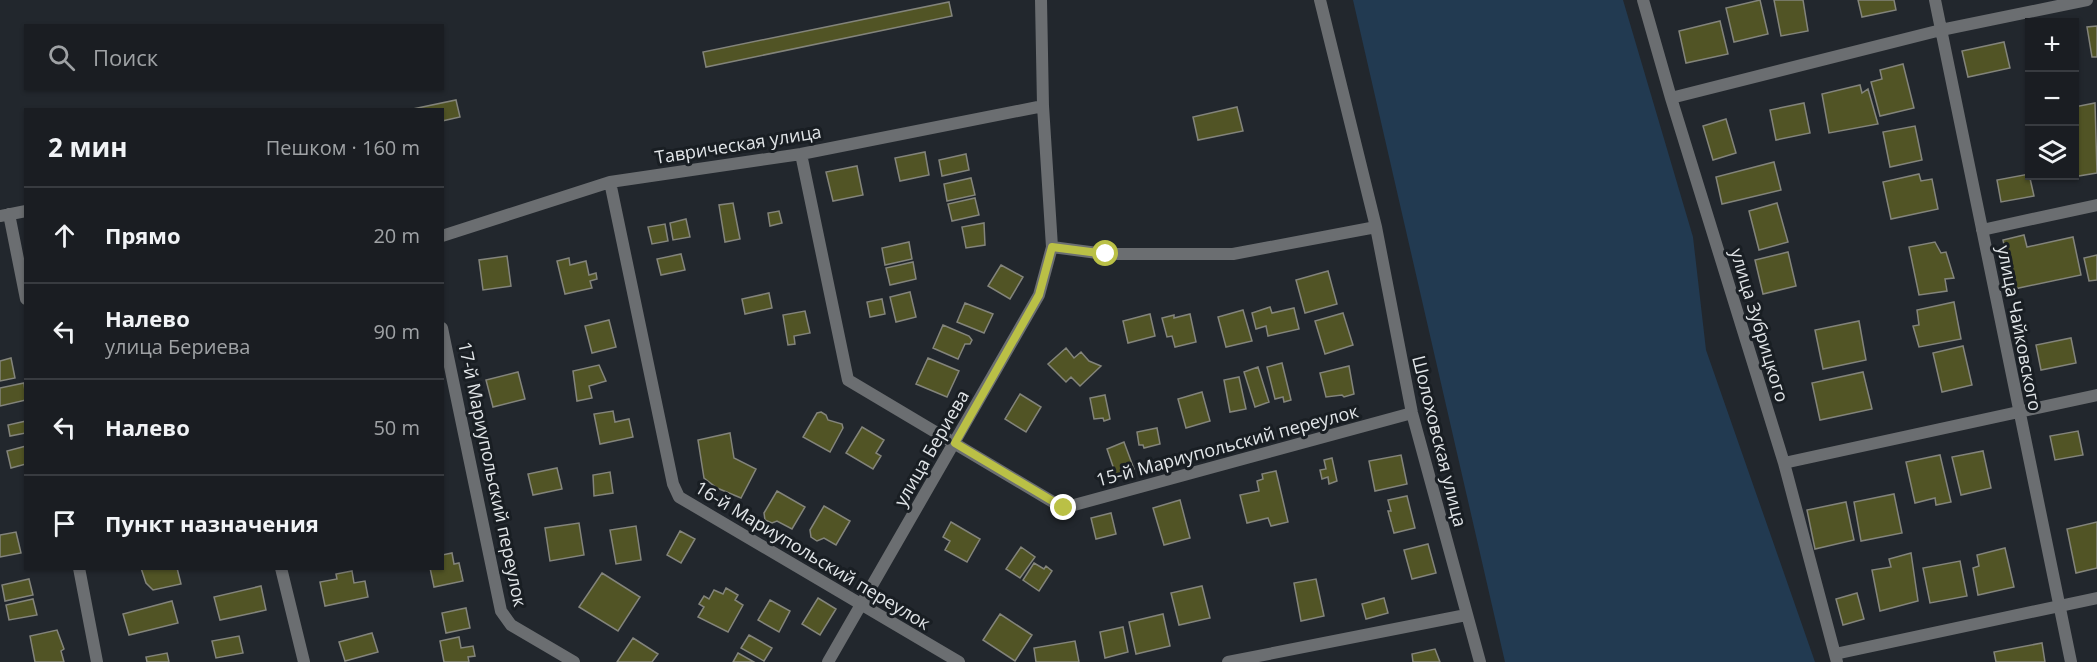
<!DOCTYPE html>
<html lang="ru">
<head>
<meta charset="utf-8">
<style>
  :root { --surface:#1a1d22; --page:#23262a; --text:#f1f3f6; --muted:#9fa2a5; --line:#383b40 }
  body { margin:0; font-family:"Open Sans",sans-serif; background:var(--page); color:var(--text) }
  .controls { position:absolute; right:18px; top:18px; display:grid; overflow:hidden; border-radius:0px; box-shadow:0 2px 4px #0004 }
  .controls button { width:54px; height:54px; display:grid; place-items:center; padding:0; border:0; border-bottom:2px solid var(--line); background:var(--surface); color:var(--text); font:30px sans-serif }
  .stop { position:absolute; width:18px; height:18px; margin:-14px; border:4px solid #bac046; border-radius:50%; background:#fff }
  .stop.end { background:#bac046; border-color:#fff; box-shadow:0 2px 6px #0008 }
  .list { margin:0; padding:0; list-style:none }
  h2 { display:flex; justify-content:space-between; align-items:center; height:78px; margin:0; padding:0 24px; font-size:26px }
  h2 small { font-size:20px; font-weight:400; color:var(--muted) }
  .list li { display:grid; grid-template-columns:39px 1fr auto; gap:18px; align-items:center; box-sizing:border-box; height:96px; padding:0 24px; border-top:2px solid var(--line) }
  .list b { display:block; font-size:22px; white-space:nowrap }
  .list p { margin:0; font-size:20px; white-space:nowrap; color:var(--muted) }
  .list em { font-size:20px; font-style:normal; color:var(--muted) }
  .icon { flex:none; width:33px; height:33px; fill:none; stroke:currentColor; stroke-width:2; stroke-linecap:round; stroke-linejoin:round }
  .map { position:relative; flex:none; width:2097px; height:662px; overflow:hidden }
  .search { position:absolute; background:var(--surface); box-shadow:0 2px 4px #0004; left:24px; top:24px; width:420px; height:66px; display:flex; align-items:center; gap:15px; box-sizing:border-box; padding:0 21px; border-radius:0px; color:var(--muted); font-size:22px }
  .panel { position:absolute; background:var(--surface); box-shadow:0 2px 4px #0004; left:24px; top:108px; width:420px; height:462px; border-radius:0px }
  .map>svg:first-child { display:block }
  .green { fill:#223a51 }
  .building { fill:#515425; stroke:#83847b; stroke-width:1.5 }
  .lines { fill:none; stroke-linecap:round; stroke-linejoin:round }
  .street { stroke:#6b6e71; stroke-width:12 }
  .route { stroke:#bac046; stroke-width:8 }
  .labels { text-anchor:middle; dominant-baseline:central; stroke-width:6; stroke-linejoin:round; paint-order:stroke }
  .street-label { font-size:18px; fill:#e2e6e9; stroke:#191e23 }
</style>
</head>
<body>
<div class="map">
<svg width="2097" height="662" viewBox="0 0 2097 662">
  <rect width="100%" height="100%" fill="#22272d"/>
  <path class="green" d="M1353 0H1623L1693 237 1706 350 1815 662H1505Z"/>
  <path class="building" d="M1760 0 1768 34 1734 42 1726 8Z
    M1774 0H1803L1808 31 1781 36Z
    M1858 0H1894L1896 10 1862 17Z
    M949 2 952 16 706 67 703 52Z
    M1720 21 1728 54 1686 63 1679 31Z
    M2097 26V57H2092L2087 27Z
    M2004 42 2010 68 1968 77 1962 51Z
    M1903 64 1914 108 1880 116 1871 82 1882 79 1880 70Z
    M1860 85 1862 93 1868 89 1878 124 1829 133 1822 94Z
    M456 100 460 117 442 121V110H408Z
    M1804 103 1810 133 1776 140 1770 110Z
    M2095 103 2097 173 2066 178V176H2074V107Z
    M1237 107 1243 131 1198 140 1193 117Z
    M1726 119 1736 153 1713 160 1703 126Z
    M1915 126 1922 160 1890 167 1883 132Z
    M925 152 929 175 900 181 895 158Z
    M966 154 969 170 942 176 939 160Z
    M1774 162 1781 190 1722 204 1716 177Z
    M857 166 863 195 833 201 826 172Z
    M1919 174 1921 181 1932 179 1938 209 1891 219 1883 182Z
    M2029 174 2034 196 2001 202 1997 180Z
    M971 178 975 195 947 201 944 184Z
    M975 198 979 215 952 221 948 204Z
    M733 203 740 239 725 242 719 205Z
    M1777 203 1788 242 1759 250 1749 211Z
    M779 211 782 223 770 226 768 213Z
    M686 219 690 237 673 240 670 223Z
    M984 223 985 245 966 248 962 227Z
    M665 224 668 241 652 244 648 227Z
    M2024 235 2027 247 2073 237 2081 275 2014 289 2003 240Z
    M909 242 912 259 885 265 882 248Z
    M1935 242 1941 253 1946 252 1954 278 1945 279 1947 291 1919 295 1909 247Z
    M1788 252 1796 286 1763 294 1755 260Z
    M681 254 685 270 661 275 657 259Z
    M2097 255V280L2089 281 2084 258Z
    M507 256 511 286 483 290 479 260Z
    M569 258 570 265 586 261 589 275 596 273 597 279 590 281 592 288 565 294 557 261Z
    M913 262 916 279 890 285 886 268Z
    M1001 265 1023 277 1010 299 988 286Z
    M1328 271 1337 304 1305 313 1296 280Z
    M910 292 916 317 896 322 890 297Z
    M769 293 772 308 745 314 742 299Z
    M882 299 885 314 870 317 867 302Z
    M1954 302 1961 339 1919 347 1913 326 1919 325 1917 310Z
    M965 303 993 314 984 333 957 322Z
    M1270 307 1272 313 1294 308 1299 329 1268 336 1266 326 1256 329 1252 313Z
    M1243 310 1252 341 1226 347 1218 317Z
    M805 311 810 333 794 336 795 344 788 345 783 315Z
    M1343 313 1353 345 1325 354 1315 321Z
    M1150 314 1155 336 1128 343 1123 321Z
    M1190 314 1196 342 1175 347 1172 336 1167 337 1162 318 1174 315V318Z
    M609 320 616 347 592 353 585 326Z
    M1859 321 1866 360 1823 369 1815 330Z
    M943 325 969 336 972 340 970 344H965L958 359 933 348Z
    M2071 338 2076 363 2041 370 2036 345Z
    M1963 346 1972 385 1942 392 1933 353Z
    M1066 348 1074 358 1081 352 1089 361 1101 366 1080 386 1071 377 1066 382 1048 364Z
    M11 358 15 378 0 381V361Z
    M928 358 959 371 947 397 916 384Z
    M1282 363 1291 400 1284 402 1283 397 1275 399 1267 367Z
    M599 365 606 381 589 386 592 398 577 401 573 371Z
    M1349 366 1354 394 1344 397 1342 395 1326 397 1320 373Z
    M1258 367 1269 402 1255 407 1244 372Z
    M518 372 525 399 493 407 486 380Z
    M1863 372 1872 409 1820 420 1812 383Z
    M1239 377 1246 409 1230 412 1224 380Z
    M24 383 26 400 0 406V388Z
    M1202 392 1210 421 1186 428 1178 399Z
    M1020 394 1041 407 1026 432 1005 419Z
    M1105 395 1110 419 1104 421 1103 418 1094 419 1090 398Z
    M613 411 615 422 629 419 633 437 600 444 594 414Z
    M821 412 826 415 828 420 842 424 843 428 830 452 803 437 817 413Z
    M26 421V433L10 436 8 425Z
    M862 427 884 440 876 453 881 456 873 469 846 453Z
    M1157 428 1160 444 1144 448 1143 445H1139L1137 432Z
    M2078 431 2083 455 2055 460 2050 436Z
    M730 433 734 458 756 469 741 498 717 488 704 478 698 440Z
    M1124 442 1134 469 1116 475 1107 449Z
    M26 446V464L11 468 7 451Z
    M1983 451 1991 488 1961 495 1952 457Z
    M1401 455 1407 484 1375 491 1369 461Z
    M1940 455 1951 502 1936 505 1935 498 1915 503 1906 462Z
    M1332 458 1337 481 1329 484 1328 477 1322 479 1320 470 1326 469 1324 460Z
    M557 468 562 489 533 495 528 474Z
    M1276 471 1288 522 1271 526 1268 518 1247 523 1240 495 1259 491 1257 481 1263 479 1262 474Z
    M610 472 613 493 594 496 593 475Z
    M777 491 805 507 792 529 777 521 772 523 765 520 764 513Z
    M1894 494 1902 533 1861 541 1854 502Z
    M1407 496 1415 528 1394 533 1388 511H1391L1388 500Z
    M1180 500 1190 538 1164 545 1153 508Z
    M1846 502 1854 540 1815 549 1807 510Z
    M824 506 850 521 836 545 824 538 817 541 811 537 810 530Z
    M1111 513 1116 534 1096 539 1091 518Z
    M951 522 980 539 967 562 945 550 950 541 943 537Z
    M2097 522V568L2076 573 2067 529Z
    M579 523 584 555 550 561 545 528Z
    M636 526 641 560 616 564 610 530Z
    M680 531 695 539 681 563 667 555Z
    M16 532 21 553 0 557V535Z
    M1428 544 1436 573 1412 579 1404 550Z
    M1021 547 1035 557 1020 578 1006 569Z
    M2005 548 2014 587 1978 595 1973 568 1979 566 1977 555Z
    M452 553 454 564 459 563 463 581 434 587 430 568H442V555Z
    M1911 553 1918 601 1880 611 1872 570 1891 567 1889 559Z
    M1960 561 1967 596 1930 603 1923 568Z
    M1034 563 1044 569 1046 566 1052 571 1039 591 1023 580Z
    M141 568H177L181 584 153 590 146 583Z
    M352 571 354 583 365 581 368 597 325 606 320 582 337 579 336 574Z
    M602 573 640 597 618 631 579 607Z
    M29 579 33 595 5 601 2 585Z
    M1316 579 1324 616 1301 621 1294 583Z
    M261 586 266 610 220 620 214 597Z
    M1202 586 1210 618 1179 625 1171 593Z
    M726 588 738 595 735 600 743 605 728 632 698 617 704 607 699 604 704 596 709 599 714 590 723 594Z
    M1857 593 1864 619 1843 625 1836 599Z
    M818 598 836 609 820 635 802 624Z
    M1384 598 1388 613 1366 619 1362 604Z
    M33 599 37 615 9 620 6 605Z
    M770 600 790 611 779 632 758 620Z
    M172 601 178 623 129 635 123 614Z
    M466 608 470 628 446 633 442 613Z
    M1000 614 1032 635 1015 661 983 640Z
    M1163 614 1170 646 1136 654 1129 622Z
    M1123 627 1128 652 1105 658 1100 632Z
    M57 630 64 649 61 651 64 662H35L30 636Z
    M372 633 378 652 345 661 339 642Z
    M749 635 772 648 764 661 741 648Z
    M239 636 243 653 216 658 212 641Z
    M459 637 461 648 473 646 475 656 468 657 469 662H444L440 641Z
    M633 638 658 654 652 662H617Z
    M1075 641 1079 662H1036L1034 648Z
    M2042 643 2045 662H1996L1994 652Z
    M1435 649 1440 662H1413L1412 654Z
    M167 653 169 662H147L146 657Z
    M738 653 754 662H733Z"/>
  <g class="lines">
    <path class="street" d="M1320 0 1376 227 1412 413 1480 662
      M1643 0 1671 98 1784 463 1837 662
      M1935 0 2071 662
      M1671 98 1941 30 2087 0
      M801 154 848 380 1063 508 1412 413
      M610 182 673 484 679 497 959 662
      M9 214 26 299
      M0 216 26 211
      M1982 230 2097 205
      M442 236 610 182 801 154 1043 106
      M1052 247 1105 254H1233L1376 227
      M442 328 501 611 511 625 574 662
      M1784 463 2097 395
      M79 568 97 662
      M281 568 304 662
      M1835 654 2097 598
      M828 662 1039 295 1052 247 1043 106 1041 0
      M1228 662 1466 615"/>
  </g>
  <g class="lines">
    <path class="route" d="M1064 508 955 443 1039 295 1052 247 1106 254"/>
  </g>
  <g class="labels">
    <g class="street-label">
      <text transform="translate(738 144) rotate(-9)">Таврическая улица</text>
      <text transform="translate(1760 325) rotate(73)">улица Зубрицкого</text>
      <text transform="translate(2020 328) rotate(79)">улица Чайковского</text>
      <text transform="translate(1440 441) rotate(76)">Шолоховская улица</text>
      <text transform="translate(1227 445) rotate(-15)">15-й Мариупольский переулок</text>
      <text transform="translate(931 448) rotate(-60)">улица Бериева</text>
      <text transform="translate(493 474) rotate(78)">17-й Мариупольский переулок</text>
      <text transform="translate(813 555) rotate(31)">16-й Мариупольский переулок</text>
    </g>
  </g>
</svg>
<div class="controls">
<button>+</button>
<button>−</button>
<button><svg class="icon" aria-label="layers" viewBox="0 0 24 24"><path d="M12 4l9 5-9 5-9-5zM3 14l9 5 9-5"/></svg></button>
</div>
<div class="stop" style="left:1106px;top:254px"></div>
<div class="stop end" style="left:1064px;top:508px"></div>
<div class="search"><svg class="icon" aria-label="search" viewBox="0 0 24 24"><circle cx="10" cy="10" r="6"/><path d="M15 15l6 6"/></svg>Поиск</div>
<section class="panel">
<h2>2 мин<small>Пешком · 160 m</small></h2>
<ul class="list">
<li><svg class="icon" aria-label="ahead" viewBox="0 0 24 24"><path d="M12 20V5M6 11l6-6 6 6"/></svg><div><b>Прямо</b></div><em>20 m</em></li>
<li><svg class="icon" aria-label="left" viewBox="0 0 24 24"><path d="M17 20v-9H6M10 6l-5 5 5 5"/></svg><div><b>Налево</b><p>улица Бериева</p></div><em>90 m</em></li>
<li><svg class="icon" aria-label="left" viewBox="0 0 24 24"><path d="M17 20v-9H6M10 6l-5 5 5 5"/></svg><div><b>Налево</b></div><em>50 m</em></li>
<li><svg class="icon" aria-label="arrive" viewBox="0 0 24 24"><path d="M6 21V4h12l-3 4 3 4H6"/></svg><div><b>Пункт назначения</b></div></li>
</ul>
</section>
</div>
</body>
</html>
